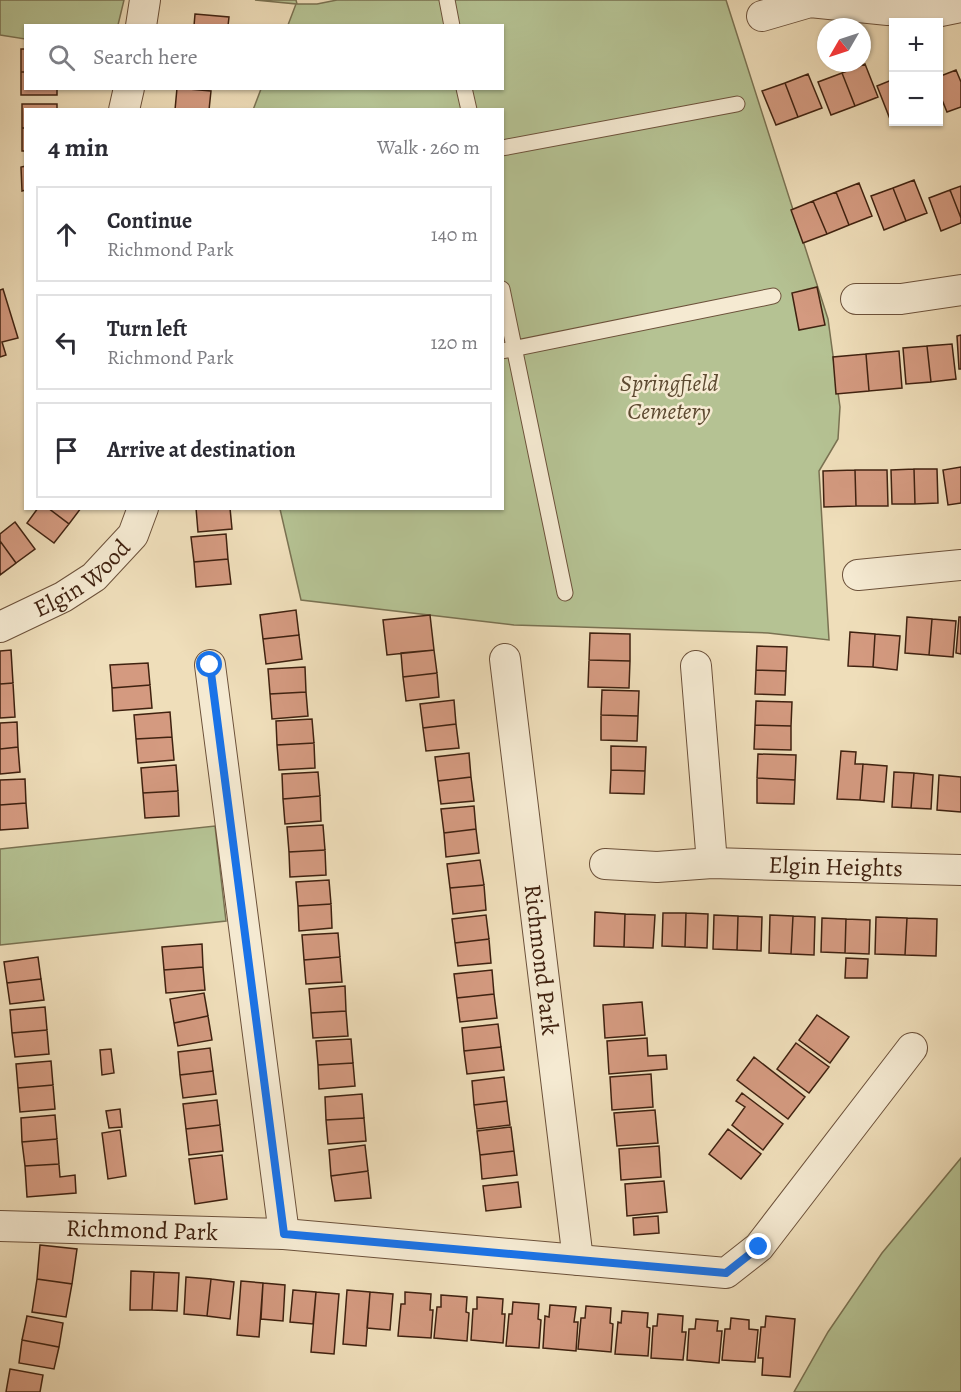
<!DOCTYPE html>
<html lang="en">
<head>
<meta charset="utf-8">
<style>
  :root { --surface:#fff; --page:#f7f7f7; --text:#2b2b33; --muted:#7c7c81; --line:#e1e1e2 }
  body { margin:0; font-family:Alegreya,serif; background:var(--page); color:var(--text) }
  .controls { position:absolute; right:18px; top:18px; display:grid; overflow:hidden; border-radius:0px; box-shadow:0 2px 4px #0004 }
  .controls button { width:54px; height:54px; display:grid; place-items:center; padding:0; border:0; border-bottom:2px solid var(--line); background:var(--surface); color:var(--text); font:30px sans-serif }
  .compass { position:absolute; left:817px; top:18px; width:54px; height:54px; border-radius:50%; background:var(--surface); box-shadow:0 2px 4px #0004; rotate:231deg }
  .stop { position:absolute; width:18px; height:18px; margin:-14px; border:4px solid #1a73e8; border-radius:50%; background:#fff }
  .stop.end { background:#1a73e8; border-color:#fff; box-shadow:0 2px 6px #0008 }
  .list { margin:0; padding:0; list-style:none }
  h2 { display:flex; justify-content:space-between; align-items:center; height:78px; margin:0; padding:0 24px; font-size:26px }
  h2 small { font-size:20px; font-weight:400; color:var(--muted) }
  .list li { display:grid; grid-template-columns:39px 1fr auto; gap:18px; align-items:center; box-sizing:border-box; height:96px; margin:0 12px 12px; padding:0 12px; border:2px solid var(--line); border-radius:0px }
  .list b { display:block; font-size:22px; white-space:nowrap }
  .list p { margin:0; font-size:20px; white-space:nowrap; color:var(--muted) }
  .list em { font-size:20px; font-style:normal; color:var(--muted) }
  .icon { flex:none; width:33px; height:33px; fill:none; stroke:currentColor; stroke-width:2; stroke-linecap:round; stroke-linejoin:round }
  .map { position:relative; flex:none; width:961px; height:1392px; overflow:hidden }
  .search { position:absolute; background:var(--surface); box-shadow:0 2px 4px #0004; left:24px; top:24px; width:480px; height:66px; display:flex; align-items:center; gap:15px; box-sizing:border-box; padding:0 21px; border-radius:0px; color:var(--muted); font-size:22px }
  .panel { position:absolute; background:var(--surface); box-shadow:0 2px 4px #0004; left:24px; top:108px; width:480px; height:402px; border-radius:0px }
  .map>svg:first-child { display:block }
  .green { fill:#b5c293; stroke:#7a7252; stroke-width:1.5 }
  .building { fill:#d49a80; stroke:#402210; stroke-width:1.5 }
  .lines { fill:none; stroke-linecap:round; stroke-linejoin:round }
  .service-casing { stroke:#6c513a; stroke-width:17 }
  .minor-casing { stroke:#6c513a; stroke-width:32 }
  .service { stroke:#f5ead2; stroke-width:15 }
  .minor { stroke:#f5ead2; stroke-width:30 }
  .route { stroke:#1a73e8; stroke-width:8 }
  .labels { text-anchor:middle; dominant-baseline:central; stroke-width:5; stroke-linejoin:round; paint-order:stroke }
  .park-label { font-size:24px; font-style:italic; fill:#5d4a31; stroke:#f5ead2 }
  .street-label { font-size:24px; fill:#402210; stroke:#f5ead2 }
</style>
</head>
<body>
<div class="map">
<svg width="961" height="1392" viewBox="0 0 961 1392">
  <rect width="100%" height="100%" fill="#efdeba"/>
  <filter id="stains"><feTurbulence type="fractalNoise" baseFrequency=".00333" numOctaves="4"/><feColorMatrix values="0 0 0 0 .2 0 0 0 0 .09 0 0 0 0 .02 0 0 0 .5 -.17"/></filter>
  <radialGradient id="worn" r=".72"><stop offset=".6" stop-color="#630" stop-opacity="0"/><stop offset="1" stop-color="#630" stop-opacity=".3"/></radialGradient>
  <path class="green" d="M0 0H124L118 25 26 26 25 39 0 35Z
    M255 0H296L297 4H317L337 0H726L828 319 840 407 838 439 819 471 829 640 768 633 514 625 301 600 280 509 502 508V110H253L261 89 502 88V26L288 25 296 4Z
    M215 826 226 921 0 945V849Z
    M961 1158V1392H794L828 1332 882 1253Z"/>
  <path class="building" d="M195 14 229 17 228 26H194Z
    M21 49H26V72H21Z
    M865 64 878 97 855 106 842 73Z
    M956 70 961 82V107L947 112 938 90V77Z
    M21 72H26V88H57V95H21Z
    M842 73 855 106 831 115 818 82Z
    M808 74 822 108 798 117 785 83Z
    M894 79V118L890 119 877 86Z
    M785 83 798 117 776 125 762 91Z
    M177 88 211 91 209 110H175Z
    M22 104H57V110H26V128H22Z
    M22 128H26V151H22Z
    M26 166V190L22 191 21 167Z
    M914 180 927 213 906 221 893 188Z
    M859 183 872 216 849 225 836 192Z
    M961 186V218L950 190Z
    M893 188 906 221 884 230 871 196Z
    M950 190 961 218V223L941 231 929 198Z
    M836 192 849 225 827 234 813 201Z
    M813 201 827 234 803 243 791 210Z
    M817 287 825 325 799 330 792 293Z
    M3 289 18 338 2 342 6 355 0 357V290Z
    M961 335V369H959L957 336Z
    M952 344 956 379 931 382 927 346Z
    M927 346 931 382 906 384 903 348Z
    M899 351 902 388 869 391 866 354Z
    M866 354 869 391 836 394 833 357Z
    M961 467V503L948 505 943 470Z
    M914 469 915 504H892L891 470Z
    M914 469H937L938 503 915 504Z
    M855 470 856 506 824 507 823 471Z
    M855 470H887L888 506H856Z
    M38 508H48L69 524 54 543 27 523Z
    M48 508H81L69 524Z
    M196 508H230L232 529 198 532Z
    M15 522 35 549 16 563 0 541V534Z
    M226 534 228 559 194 562 191 537Z
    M0 541 16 563 0 575Z
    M228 559 231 584 196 587 194 562Z
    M296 610 299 635 263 639 260 615Z
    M430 615 434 650 387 655 383 620Z
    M907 617 932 619 929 655 905 653Z
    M959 617H961V654L956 653Z
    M932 619 956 621 953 657 929 655Z
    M850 632 875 634 873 667 848 666Z
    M590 633 630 634V661L589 660Z
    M875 634 900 636 897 670 873 667Z
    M299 635 302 659 266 664 263 639Z
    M757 646 787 647 786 671 756 670Z
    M11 650 13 683 0 684V651Z
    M434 650 437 673 403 677 401 653Z
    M589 660 630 661 629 688 588 687Z
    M148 663 150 685 112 688 110 665Z
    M305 667 306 692 270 694 268 669Z
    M756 670 786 671 785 695 755 694Z
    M437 673 439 697 406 701 403 677Z
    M13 683 15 717 0 718V684Z
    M150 685 152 708 113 711 112 688Z
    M602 690 639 691 638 716 601 715Z
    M306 692 308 716 272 719 270 694Z
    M454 700 456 724 423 728 420 704Z
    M756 701 792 702 791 726 755 725Z
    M170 712 172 737 136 739 134 715Z
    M601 715 638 716 637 741 601 740Z
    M312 719 314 743 277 745 276 721Z
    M17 722 18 747 0 749V723Z
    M456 724 459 748 426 751 423 728Z
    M755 725 791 726V750L754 749Z
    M172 737 174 760 138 763 136 739Z
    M314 743 315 768 279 770 277 745Z
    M611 746 646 747 645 771 611 770Z
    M18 747 20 772 0 774V749Z
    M841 751 856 752 855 764H863L860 800 837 799Z
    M469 753 471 777 438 781 435 757Z
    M758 754 796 755 795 780 757 778Z
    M863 764 887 766 884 802 860 800Z
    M176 765 178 791 143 793 141 768Z
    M611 770 645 771 644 794 610 793Z
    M318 772 320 796 283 799 282 774Z
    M894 772 914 773 911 808 892 807Z
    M914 773 933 775 931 809 911 808Z
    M939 775 961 777V812L937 810Z
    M471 777 474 801 441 804 438 781Z
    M757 778 795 780 794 804 757 803Z
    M25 779 26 803 0 805V780Z
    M178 791 179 816 145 818 143 793Z
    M320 796 321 821 285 824 283 799Z
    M26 803 28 828 0 830V805Z
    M474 806 476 829 444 833 441 809Z
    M323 825 325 850 289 852 287 827Z
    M476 829 479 853 446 857 444 833Z
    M325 850 326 875 290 877 289 852Z
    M480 860 484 885 450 888 447 864Z
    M329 880 331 904 298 906 296 882Z
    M484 885 486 910 453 914 450 888Z
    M331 904 332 928 299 931 298 906Z
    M595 912 625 914 624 947 594 946Z
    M663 913H686L685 947 662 946Z
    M686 913 708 914 707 948 685 947Z
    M625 914 655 915 653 948 624 947Z
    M486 915 489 939 455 943 452 919Z
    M714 915 738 916 737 950 713 949Z
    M770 915 793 916 791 954 769 953Z
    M738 916 762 917 761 951 737 950Z
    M793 916 815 917 814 955 791 954Z
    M876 917 907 918 905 955 875 954Z
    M822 918 846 919 845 953 821 952Z
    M907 918 937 919 936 956 905 955Z
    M846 919 870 920 869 954 845 953Z
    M338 933 340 957 304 960 302 935Z
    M489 939 491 963 458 966 455 943Z
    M202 944 203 967 164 970 162 947Z
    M38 957 41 979 7 983 4 962Z
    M340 957 342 982 306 984 304 960Z
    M846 958 868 959 867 978H845Z
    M203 967 205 990 166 993 164 970Z
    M492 970 494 994 457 998 454 974Z
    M41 979 44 1000 10 1004 7 983Z
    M345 986 346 1011 311 1013 309 989Z
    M204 993 208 1016 174 1023 170 999Z
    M494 994 497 1018 460 1022 457 998Z
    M642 1002 645 1035 605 1038 603 1005Z
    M45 1007 47 1030 12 1033 10 1010Z
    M346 1011 348 1036 313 1038 311 1013Z
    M817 1015 849 1037 830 1063 799 1040Z
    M208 1016 212 1040 178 1046 174 1023Z
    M498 1024 501 1047 464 1051 462 1028Z
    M47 1030 49 1054 15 1057 12 1033Z
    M647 1038 648 1056 666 1055 667 1069 609 1074 607 1041Z
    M351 1039 353 1063 318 1065 316 1041Z
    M796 1043 829 1067 809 1093 777 1069Z
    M501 1047 504 1070 467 1074 464 1051Z
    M210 1048 213 1071 180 1075 178 1052Z
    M111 1049 114 1073 102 1075 100 1050Z
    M754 1057 805 1097 788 1119 737 1080Z
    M51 1061 53 1085 18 1088 16 1064Z
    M353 1063 355 1086 319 1089 318 1065Z
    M213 1071 216 1094 183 1098 180 1075Z
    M651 1074 653 1107 612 1110 610 1077Z
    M504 1077 507 1101 474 1105 472 1081Z
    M53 1085 55 1109 20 1112 18 1088Z
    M742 1093 783 1124 763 1150 732 1125 745 1107 736 1101Z
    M362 1094 364 1118 326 1120 325 1097Z
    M217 1100 220 1125 186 1129 183 1104Z
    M507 1101 510 1125 477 1129 474 1105Z
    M120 1109 122 1127 109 1128 106 1111Z
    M655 1110 658 1143 617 1146 614 1113Z
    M55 1115 57 1139 22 1142 21 1118Z
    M364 1118 366 1141 328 1144 326 1120Z
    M220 1125 223 1151 189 1155 186 1129Z
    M511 1127 514 1151 480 1155 477 1131Z
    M728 1129 761 1154 741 1179 709 1154Z
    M120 1130 126 1176 108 1179 102 1133Z
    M57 1139 59 1164 25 1166 22 1142Z
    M365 1145 368 1171 331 1176 329 1150Z
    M659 1146 661 1177 621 1180 619 1149Z
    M514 1151 517 1175 482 1179 480 1155Z
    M222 1155 227 1199 195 1204 189 1159Z
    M59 1164 60 1177 75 1175 76 1193 27 1197 25 1166Z
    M368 1171 371 1198 335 1201 331 1176Z
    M664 1181 667 1212 627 1216 625 1184Z
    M518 1182 521 1207 486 1211 483 1186Z
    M658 1216 659 1233 634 1235 633 1218Z
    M40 1245 77 1249 72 1284 37 1279Z
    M131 1271 154 1272 152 1310H130Z
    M154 1272 179 1273 177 1311 152 1310Z
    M186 1277 211 1279 207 1316 184 1314Z
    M37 1279 72 1284 66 1317 32 1312Z
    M211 1279 234 1282 230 1319 207 1316Z
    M241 1281 263 1283 259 1337 237 1335Z
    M263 1283 285 1285 283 1321 261 1319Z
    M293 1290 316 1292 313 1324 290 1322Z
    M347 1290 370 1292 366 1346 343 1344Z
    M316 1292 339 1294 334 1354 311 1352Z
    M370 1292 393 1294 390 1330 367 1328Z
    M405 1292 431 1294 430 1310H433L431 1338 398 1336 401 1304H405Z
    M441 1295 467 1297 466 1312 469 1313 467 1341 434 1338 437 1307H441Z
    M477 1297 503 1299 502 1314H505L503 1343 471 1340 473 1309H477Z
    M513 1302 539 1304 538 1319 541 1320 539 1348 506 1346 509 1314H512Z
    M550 1305 576 1307 574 1322H578L576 1351 543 1348 545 1316 549 1317Z
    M586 1306 611 1308 610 1323 613 1324 611 1352 578 1349 581 1318H585Z
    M622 1311 648 1313 647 1327 650 1328 648 1356 615 1354 618 1322 621 1323Z
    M658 1314 683 1316 682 1332H686L683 1360 651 1358 653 1326H657Z
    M27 1316 63 1323 59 1347 22 1340Z
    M766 1316 795 1319 790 1377 762 1375 763 1358H758L761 1327H765Z
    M731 1318 749 1320V1329L758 1330 755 1362 722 1360 725 1329H730Z
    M696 1319 718 1321 717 1331H722L719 1363 687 1360 689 1329H695Z
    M22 1340 59 1347 54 1369 19 1363Z
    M10 1369 43 1375 40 1392H6Z"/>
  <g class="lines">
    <defs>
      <path id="service" d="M447 0 452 26
        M464 88 469 110
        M502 148 737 104
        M502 289 565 593
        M502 351 773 296"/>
      <g id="minor">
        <path d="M762 16 810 2 888 10 936 12 961 7"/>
        <path d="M141 26 145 0"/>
        <path d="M124 110 129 88"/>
        <path d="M856 299H901L961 290"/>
        <path d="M858 575 961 565"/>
        <path id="s1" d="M0 627 63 597 94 577 133 535 143 508"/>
        <path id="s2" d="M505 659 578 1260"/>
        <path d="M210 665 284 1234"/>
        <path d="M696 666 712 863"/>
        <path id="s3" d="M605 864 657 867 712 863 961 870"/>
        <path id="s4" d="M0 1226 284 1234 726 1273 759 1247 912 1048"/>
      </g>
    </defs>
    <use href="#service" class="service-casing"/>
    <use href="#minor" class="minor-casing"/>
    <use href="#service" class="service"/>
    <use href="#minor" class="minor"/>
  </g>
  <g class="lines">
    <path class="route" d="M210 665 284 1234 726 1273 759 1247"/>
  </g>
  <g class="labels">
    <g class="park-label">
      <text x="669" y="383">Springfield<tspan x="669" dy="28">Cemetery</tspan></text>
    </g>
    <g class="street-label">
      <text stroke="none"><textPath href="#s1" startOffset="96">Elgin Wood</textPath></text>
      <text stroke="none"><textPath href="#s3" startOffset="231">Elgin Heights</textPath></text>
      <text stroke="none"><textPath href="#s2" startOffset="303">Richmond Park</textPath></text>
      <text stroke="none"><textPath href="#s4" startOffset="142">Richmond Park</textPath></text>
    </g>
  </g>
  <rect width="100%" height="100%" filter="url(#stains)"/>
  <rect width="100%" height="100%" fill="url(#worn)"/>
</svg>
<div class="controls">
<button>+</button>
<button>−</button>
</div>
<svg class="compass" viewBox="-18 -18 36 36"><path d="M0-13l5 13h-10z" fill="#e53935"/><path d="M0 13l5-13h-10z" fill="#7c7c81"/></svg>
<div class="stop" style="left:210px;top:665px"></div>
<div class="stop end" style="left:759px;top:1247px"></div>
<div class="search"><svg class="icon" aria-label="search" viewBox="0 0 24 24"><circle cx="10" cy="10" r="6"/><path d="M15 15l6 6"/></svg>Search here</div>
<section class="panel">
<h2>4 min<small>Walk · 260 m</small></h2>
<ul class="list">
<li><svg class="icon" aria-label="ahead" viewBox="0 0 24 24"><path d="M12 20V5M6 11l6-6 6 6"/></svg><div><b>Continue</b><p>Richmond Park</p></div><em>140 m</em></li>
<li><svg class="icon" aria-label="left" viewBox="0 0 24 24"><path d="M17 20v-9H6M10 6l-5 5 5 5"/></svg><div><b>Turn left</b><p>Richmond Park</p></div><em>120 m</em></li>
<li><svg class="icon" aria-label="arrive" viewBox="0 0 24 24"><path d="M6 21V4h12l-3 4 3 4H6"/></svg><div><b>Arrive at destination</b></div></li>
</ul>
</section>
</div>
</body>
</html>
